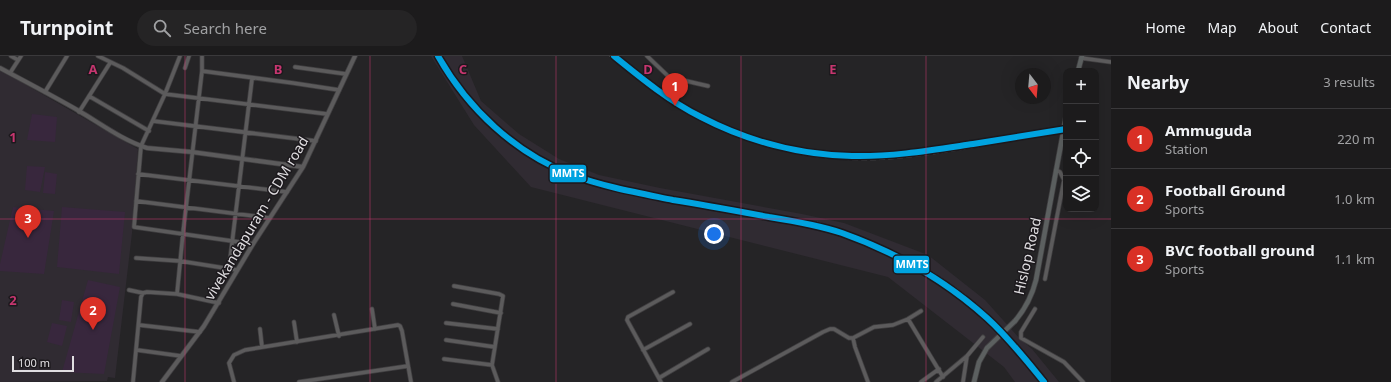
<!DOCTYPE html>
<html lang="en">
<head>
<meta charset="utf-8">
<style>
  :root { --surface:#1c1b1c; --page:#252425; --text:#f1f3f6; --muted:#a0a1a3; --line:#3a393b; --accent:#d93025 }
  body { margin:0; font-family:"Noto Sans",sans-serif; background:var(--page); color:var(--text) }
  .controls { position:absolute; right:12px; top:12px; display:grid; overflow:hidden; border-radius:8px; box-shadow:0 4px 16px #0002 }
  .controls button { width:36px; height:36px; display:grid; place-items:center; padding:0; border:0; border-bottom:1px solid var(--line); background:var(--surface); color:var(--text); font:20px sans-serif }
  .compass { position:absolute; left:1015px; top:12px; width:36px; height:36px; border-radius:50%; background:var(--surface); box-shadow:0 4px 16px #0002; rotate:164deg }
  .scale { position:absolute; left:12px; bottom:10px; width:62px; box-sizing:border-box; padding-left:4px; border:2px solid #e0dee1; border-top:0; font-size:11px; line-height:14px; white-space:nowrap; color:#e0dee1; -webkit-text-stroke:3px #1c191d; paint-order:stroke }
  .you { position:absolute; left:714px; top:178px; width:14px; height:14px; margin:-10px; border:3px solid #fff; border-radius:50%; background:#1a73e8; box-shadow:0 0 0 6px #1a73e833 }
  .badge { display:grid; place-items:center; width:26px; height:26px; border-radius:50%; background:var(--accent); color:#fff; font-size:13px; font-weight:700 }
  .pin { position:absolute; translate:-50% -33px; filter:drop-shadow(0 1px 2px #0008) }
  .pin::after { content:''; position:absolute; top:21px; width:14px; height:12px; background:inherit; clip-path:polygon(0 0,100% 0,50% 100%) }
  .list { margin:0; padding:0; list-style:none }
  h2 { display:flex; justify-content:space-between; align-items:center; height:52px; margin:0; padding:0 16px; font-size:17px }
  h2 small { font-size:13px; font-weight:400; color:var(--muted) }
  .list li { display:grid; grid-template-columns:26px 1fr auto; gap:12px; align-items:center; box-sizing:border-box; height:60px; padding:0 16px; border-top:1px solid var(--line) }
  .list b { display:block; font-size:15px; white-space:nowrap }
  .list p { margin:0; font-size:13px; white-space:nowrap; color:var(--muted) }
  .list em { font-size:13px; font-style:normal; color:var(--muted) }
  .icon { flex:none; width:22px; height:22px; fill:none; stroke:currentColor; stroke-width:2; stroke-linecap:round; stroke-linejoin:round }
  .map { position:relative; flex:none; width:1111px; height:326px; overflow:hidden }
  header { display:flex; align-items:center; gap:24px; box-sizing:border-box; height:56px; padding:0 20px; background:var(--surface); border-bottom:1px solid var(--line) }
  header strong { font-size:19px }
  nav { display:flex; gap:22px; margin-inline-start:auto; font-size:14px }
  .search { width:280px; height:36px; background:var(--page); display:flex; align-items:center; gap:10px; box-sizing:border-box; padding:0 14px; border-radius:22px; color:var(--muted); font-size:15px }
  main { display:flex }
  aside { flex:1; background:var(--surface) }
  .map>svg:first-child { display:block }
  .built { fill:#302b32 }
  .green { fill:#38273d }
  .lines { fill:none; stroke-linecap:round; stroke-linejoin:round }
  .minor-casing { stroke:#403f41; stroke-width:5 }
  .tertiary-casing { stroke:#403f41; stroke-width:5.5 }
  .secondary-casing { stroke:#403f41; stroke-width:6 }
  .minor { stroke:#5c5b5c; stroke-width:3.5 }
  .tertiary { stroke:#5c5b5c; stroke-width:4 }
  .secondary { stroke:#5c6060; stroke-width:4.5 }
  .rail { stroke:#606062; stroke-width:1; stroke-dasharray:6 3; stroke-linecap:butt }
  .secondary-bridge-casing { stroke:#403f41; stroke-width:6; stroke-linecap:butt }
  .secondary-bridge { stroke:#5c6060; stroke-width:4.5 }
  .rail-1-casing { stroke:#1c191d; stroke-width:9 }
  .rail-1 { stroke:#00a3e0; stroke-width:6 }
  .grid { fill:none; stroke:#c6366f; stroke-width:1; stroke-opacity:0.55 }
  .labels { text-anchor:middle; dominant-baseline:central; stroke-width:3; stroke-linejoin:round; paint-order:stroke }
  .street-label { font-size:14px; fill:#e0dee1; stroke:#1c191d }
  .grid-label { font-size:13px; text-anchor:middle; font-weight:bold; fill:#c6366f; stroke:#1c191d; stroke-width:3; stroke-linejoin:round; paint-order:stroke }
  .line-badge { stroke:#1c191d; stroke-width:1.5 }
  .badge-label { font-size:11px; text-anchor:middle; font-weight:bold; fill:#fff }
</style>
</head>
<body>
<header>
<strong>Turnpoint</strong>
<div class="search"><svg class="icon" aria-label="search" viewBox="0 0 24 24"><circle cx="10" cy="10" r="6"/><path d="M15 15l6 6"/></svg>Search here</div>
<nav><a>Home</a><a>Map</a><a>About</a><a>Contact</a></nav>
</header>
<main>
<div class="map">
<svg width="1111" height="326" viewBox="0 0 1111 326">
  <rect width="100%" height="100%" fill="#252426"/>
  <path class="built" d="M431 0H462L481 45 519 78 559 103 599 119 660 132 802 158 844 167 928 199 985 244 1020 283 1032 293 1059 326H1015L1004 311 888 221 531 131 474 69Z
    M0 14 138 93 132 177 115 322 108 321 107 325 0 326Z"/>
  <path class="green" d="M32 58 57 61 55 86 27 84Z
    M27 110 45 111 40 136 25 134Z
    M45 116 57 118 55 138 43 137Z
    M13 151 54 155 44 218 0 215V208Z
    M62 151 125 156 119 218 57 211Z
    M88 224 120 231 104 318 62 316Z
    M62 244 74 246 71 266 59 264Z
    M52 267 67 270 62 290 47 286Z"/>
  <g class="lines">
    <defs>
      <path id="minor" d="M11 0 18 4
        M98 0 123 12 165 38 327 58
        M180 0 165 38 141 90 134 171 253 188
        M647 0 669 21 708 30
        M1081 2 1111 6
        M295 11 346 18
        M185 12 189 0
        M202 15 293 27 339 34
        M10 17 21 0
        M45 36 67 0
        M89 40 149 75
        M79 56 110 7
        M153 65 316 85
        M138 118 287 136
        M136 145 269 162
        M136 202 180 205 237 214
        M229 212 252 23
        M1045 223 1064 124 1060 116 1056 114
        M454 230 499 238 503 240 492 309 498 326
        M129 234 143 237 147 236 177 238 219 247
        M177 238 183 177 202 15V0
        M453 248 501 257
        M372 253 375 273
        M1035 253 1021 276V282L1064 306 1083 326
        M921 255 908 263 943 321
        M334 259 339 280
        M294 266 297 286
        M446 267 498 273
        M139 269 200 276
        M260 273 262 291
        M853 282 855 291 868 326
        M446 284 495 291
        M137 294 181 300
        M643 294 690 268
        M444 303 492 309
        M659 322 708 293
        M133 326 141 241 143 237
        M234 326 229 307 234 299 245 294 398 269 400 270 402 275 411 326
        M299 326 408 310
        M661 326 627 264 628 261 673 236
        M732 326 823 276 830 273H834L849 282H853L874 271 893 269 908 263
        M921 326 939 313
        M936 326 967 300 983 281
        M963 326 967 300"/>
      <path id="tertiary" d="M0 12C26 26 53 40 79 55 101 68 122 84 147 92L192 96 303 111
        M162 326 204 270 253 188 303 111 355 0"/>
      <path id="secondary" d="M1078 15 1082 0
        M1015 265C1026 252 1032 240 1036 224L1066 61
        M974 326 979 306 987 292"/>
    </defs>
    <use href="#minor" class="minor-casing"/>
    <use href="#tertiary" class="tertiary-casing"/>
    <use href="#secondary" class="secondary-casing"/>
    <use href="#minor" class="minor"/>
    <use href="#tertiary" class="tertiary"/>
    <use href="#secondary" class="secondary"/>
    <path class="rail" d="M609 0C632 19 656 38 682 54 746 93 826 110 900 102 941 98 982 90 1023 83
      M817 166C882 186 945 216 994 264 1013 283 1030 305 1048 326"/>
    <defs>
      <path id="secondary-bridge" d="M987 292 1015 265"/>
    </defs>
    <use href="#secondary-bridge" class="secondary-bridge-casing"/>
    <use href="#secondary-bridge" class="secondary-bridge"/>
    <defs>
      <path id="rail-1" d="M438 0C468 53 515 97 572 119 605 131 639 137 673 144 705 149 737 155 769 161 794 165 818 169 842 177 895 196 945 224 987 262 1008 281 1026 304 1044 326
        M614 0C641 22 669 45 701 61 747 85 800 99 852 100 893 101 933 94 973 88 1004 83 1035 78 1066 73"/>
    </defs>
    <use href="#rail-1" class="rail-1-casing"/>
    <use href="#rail-1" class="rail-1"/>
  </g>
  <path class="grid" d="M185 0V326M370 0V326M556 0V326M741 0V326M926 0V326M0 163H1111"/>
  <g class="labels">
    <g class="street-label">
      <text transform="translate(256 162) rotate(-59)">vivekandapuram - CDM road</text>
      <text transform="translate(1027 200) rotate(-77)">Hislop Road</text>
    </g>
  </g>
  <g class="grid-label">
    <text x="93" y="18">A</text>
    <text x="278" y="18">B</text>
    <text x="463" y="18">C</text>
    <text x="648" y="18">D</text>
    <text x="833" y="18">E</text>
    <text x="13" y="86">1</text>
    <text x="13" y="249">2</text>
  </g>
  <g class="line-badge">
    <rect x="549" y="108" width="38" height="19" rx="4" fill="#00a3e0"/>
    <rect x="893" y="199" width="37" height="19" rx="4" fill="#00a3e0"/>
  </g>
  <g class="badge-label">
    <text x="568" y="121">MMTS</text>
    <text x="912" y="212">MMTS</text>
  </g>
</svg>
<div class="controls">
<button>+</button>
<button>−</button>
<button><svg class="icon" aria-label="locate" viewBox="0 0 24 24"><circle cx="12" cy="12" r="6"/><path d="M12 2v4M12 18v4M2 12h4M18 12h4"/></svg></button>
<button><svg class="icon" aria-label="layers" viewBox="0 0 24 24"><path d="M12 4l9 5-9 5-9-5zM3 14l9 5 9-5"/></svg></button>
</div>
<svg class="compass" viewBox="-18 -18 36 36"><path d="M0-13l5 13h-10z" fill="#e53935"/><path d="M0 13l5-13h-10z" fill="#a0a1a3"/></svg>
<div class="scale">100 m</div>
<div class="you"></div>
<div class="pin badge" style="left:675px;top:50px">1</div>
<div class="pin badge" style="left:93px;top:274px">2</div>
<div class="pin badge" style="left:28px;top:182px">3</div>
</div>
<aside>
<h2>Nearby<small>3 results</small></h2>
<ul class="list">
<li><span class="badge">1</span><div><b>Ammuguda</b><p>Station</p></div><em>220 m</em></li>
<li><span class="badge">2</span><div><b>Football Ground</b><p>Sports</p></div><em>1.0 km</em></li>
<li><span class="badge">3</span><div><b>BVC football ground</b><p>Sports</p></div><em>1.1 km</em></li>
</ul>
</aside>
</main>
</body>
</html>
